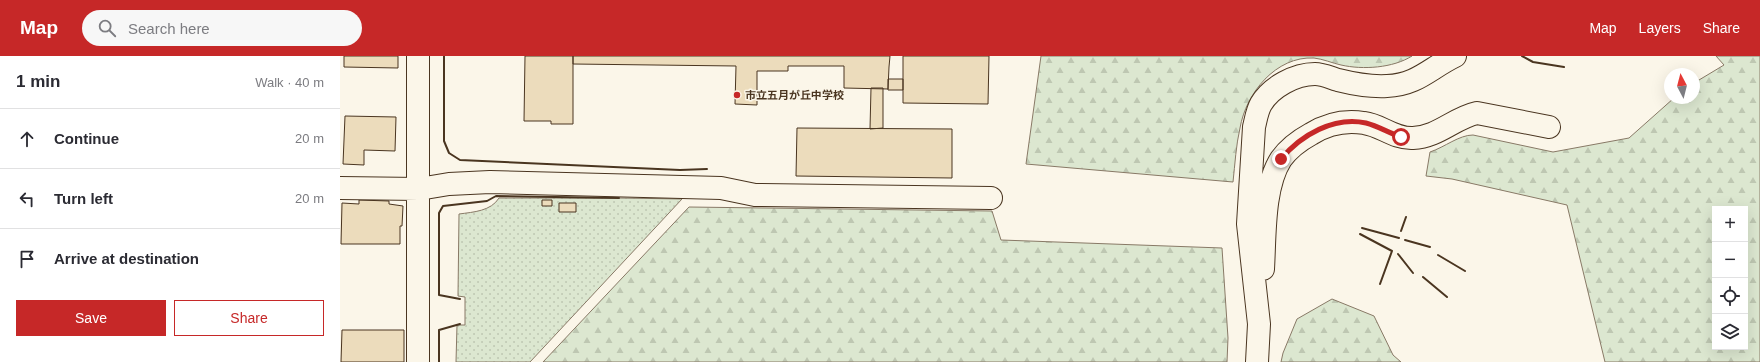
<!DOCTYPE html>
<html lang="en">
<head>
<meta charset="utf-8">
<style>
  :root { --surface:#fff; --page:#f7f7f7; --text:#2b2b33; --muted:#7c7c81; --line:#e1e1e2; --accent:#c62828 }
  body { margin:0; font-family:Arial,"Noto Sans JP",sans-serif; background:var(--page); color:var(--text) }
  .controls { position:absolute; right:12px; bottom:12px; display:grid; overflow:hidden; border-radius:0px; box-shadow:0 4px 16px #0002 }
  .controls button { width:36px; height:36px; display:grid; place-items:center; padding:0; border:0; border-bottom:1px solid var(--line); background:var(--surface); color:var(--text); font:20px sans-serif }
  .compass { position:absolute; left:1324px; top:12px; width:36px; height:36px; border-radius:50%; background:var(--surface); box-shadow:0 4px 16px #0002; rotate:353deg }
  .stop { position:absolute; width:12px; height:12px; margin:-9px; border:3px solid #c62828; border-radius:50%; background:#fff }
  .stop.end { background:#c62828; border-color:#fff; box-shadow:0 1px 4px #0008 }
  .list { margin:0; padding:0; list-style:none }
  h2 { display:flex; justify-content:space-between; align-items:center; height:52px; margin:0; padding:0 16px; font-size:17px }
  h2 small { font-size:13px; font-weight:400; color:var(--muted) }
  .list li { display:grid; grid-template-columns:26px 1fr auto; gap:12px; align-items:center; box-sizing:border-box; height:60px; padding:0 16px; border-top:1px solid var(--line) }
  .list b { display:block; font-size:15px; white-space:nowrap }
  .list em { font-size:13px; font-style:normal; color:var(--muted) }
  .actions { display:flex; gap:8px; padding:12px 16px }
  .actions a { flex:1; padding:9px 0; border:1px solid var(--accent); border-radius:0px; text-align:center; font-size:14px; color:var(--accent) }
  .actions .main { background:var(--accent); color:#fff }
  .icon { flex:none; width:22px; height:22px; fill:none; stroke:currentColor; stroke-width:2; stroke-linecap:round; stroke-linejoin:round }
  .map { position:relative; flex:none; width:1420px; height:306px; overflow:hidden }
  header { display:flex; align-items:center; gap:24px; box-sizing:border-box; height:56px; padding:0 20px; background:var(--accent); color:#fff }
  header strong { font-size:19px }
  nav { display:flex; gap:22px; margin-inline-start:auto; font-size:14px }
  .search { width:280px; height:36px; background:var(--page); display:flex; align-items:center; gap:10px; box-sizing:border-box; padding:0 14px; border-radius:22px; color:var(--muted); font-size:15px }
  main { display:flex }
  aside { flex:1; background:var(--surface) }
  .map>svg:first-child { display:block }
  .forest { fill:url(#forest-firs); stroke:#887966; fill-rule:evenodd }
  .park { fill:url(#park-dots); stroke:#887966 }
  .building { fill:#ecdcbc; stroke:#4a3520 }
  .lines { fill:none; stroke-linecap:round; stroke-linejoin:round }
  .minor-casing { stroke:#4a3520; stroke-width:24 }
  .minor { stroke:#fbf6e9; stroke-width:22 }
  .wall { stroke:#4a3520; stroke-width:2 }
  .route { stroke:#c62828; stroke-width:5 }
  .poi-dot { fill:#c62828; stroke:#fbf6e9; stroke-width:1.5 }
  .labels { text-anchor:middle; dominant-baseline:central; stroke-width:3; stroke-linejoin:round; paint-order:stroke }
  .poi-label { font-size:11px; font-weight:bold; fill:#4a3520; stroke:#fbf6e9; text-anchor:start }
</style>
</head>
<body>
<header>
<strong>Map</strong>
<div class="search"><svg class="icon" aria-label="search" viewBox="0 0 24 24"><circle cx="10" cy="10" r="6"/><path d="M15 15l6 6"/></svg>Search here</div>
<nav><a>Map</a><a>Layers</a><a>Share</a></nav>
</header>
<main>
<aside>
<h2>1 min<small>Walk · 40 m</small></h2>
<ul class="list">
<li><svg class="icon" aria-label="ahead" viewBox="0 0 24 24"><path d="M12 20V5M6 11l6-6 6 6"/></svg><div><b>Continue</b></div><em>20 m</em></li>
<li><svg class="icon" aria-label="left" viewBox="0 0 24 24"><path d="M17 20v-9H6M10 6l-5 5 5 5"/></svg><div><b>Turn left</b></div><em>20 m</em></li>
<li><svg class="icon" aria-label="arrive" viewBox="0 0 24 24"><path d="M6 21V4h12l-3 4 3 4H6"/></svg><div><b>Arrive at destination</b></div></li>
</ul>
<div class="actions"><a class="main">Save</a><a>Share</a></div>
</aside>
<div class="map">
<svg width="1420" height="306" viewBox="0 0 1420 306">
  <defs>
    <pattern id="forest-firs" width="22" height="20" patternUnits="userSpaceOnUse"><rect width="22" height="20" fill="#dce7d0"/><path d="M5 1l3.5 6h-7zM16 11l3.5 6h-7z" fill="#bec7b2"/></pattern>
    <pattern id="park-dots" width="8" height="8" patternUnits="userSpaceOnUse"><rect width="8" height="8" fill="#dce7d0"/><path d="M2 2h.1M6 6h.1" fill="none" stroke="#bec7b2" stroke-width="1.8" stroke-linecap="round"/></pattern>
  </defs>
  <rect width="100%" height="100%" fill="#fbf6e9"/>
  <path class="forest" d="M701 0H1072C1053 12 1023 14 1001 9 992 7 983 3 974 2 936 0 906 37 900 72 896 89 895 108 893 126L686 108Z
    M1376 0H1420V306H1265L1227 149 1112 123 1086 120 1090 96C1105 91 1119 79 1133 79L1213 96 1289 82 1334 42H1354V27L1384 9ZM1375 153H1405V291H1375Z
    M349 151 652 155 661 184 882 192 888 282 887 306H203Z
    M992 243 1034 260 1053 299 1061 306H941L943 297 957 263Z"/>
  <path class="park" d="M159 142H280L342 143 190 306H116L117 269H125V241L118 240 119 158C134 156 151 155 159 142Z"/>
  <path class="building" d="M4 0H58V12L4 11Z
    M185 0H233V68H211V65H184Z
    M233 0H550L549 11 548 33 504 32V10H448V15H417V49L395 48 396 10 233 8Z
    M563 0H649L648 48 563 47Z
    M548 23H563V34H548Z
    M531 32H543V72L530 73Z
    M5 60 56 61 55 95 24 94V109L3 108Z
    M457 72 612 73V122L456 120Z
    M19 144 49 145V148L63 150 62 170H60V188H1L2 147 19 148Z
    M202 144H212V150H202Z
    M219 147H236V156H219Z
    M2 274H64V306H1Z"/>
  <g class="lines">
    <defs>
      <path id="minor" d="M0 132 79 133 109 128 150 126 381 132 415 139 651 142
        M923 213C925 180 923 131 941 103 949 92 960 84 971 78 987 68 1005 64 1024 67 1041 69 1054 83 1073 82 1098 81 1114 62 1137 57L1209 71
        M78 306V0
        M917 306 919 268 908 168 914 71C916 63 917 55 921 48 931 31 955 18 975 18 983 18 991 22 998 24 1014 28 1030 31 1047 30 1077 29 1090 12 1115 0"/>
    </defs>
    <use href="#minor" class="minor-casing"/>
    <use href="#minor" class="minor"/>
    <path class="wall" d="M104 0V85L109 97 120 104 340 114 367 113
      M1182 0 1193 6 1224 11
      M1022 172 1059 182
      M1061 175 1066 161
      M1020 178 1052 195 1040 228
      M1065 184 1090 191
      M1058 198 1073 217
      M1098 199 1125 215
      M1083 221 1107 241
      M120 243 99 239V157L103 150 147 145 156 140 279 142
      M99 306V274L120 268"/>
  </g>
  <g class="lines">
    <path class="route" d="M941 103C961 79 994 60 1026 67 1038 70 1049 77 1061 81"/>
  </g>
  <circle class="poi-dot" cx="397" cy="39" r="4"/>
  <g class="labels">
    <g class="poi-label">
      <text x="405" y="39">市立五月が丘中学校</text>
    </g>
  </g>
</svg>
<div class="controls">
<button>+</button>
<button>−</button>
<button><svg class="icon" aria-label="locate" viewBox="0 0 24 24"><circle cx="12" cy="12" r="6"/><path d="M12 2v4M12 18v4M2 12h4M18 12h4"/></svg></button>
<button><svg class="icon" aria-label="layers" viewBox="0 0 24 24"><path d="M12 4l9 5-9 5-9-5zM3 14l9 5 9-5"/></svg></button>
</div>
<svg class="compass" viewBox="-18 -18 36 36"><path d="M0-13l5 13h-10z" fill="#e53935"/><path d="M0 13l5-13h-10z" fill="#7c7c81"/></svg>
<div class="stop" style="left:1061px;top:81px"></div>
<div class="stop end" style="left:941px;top:103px"></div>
</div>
</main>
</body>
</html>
